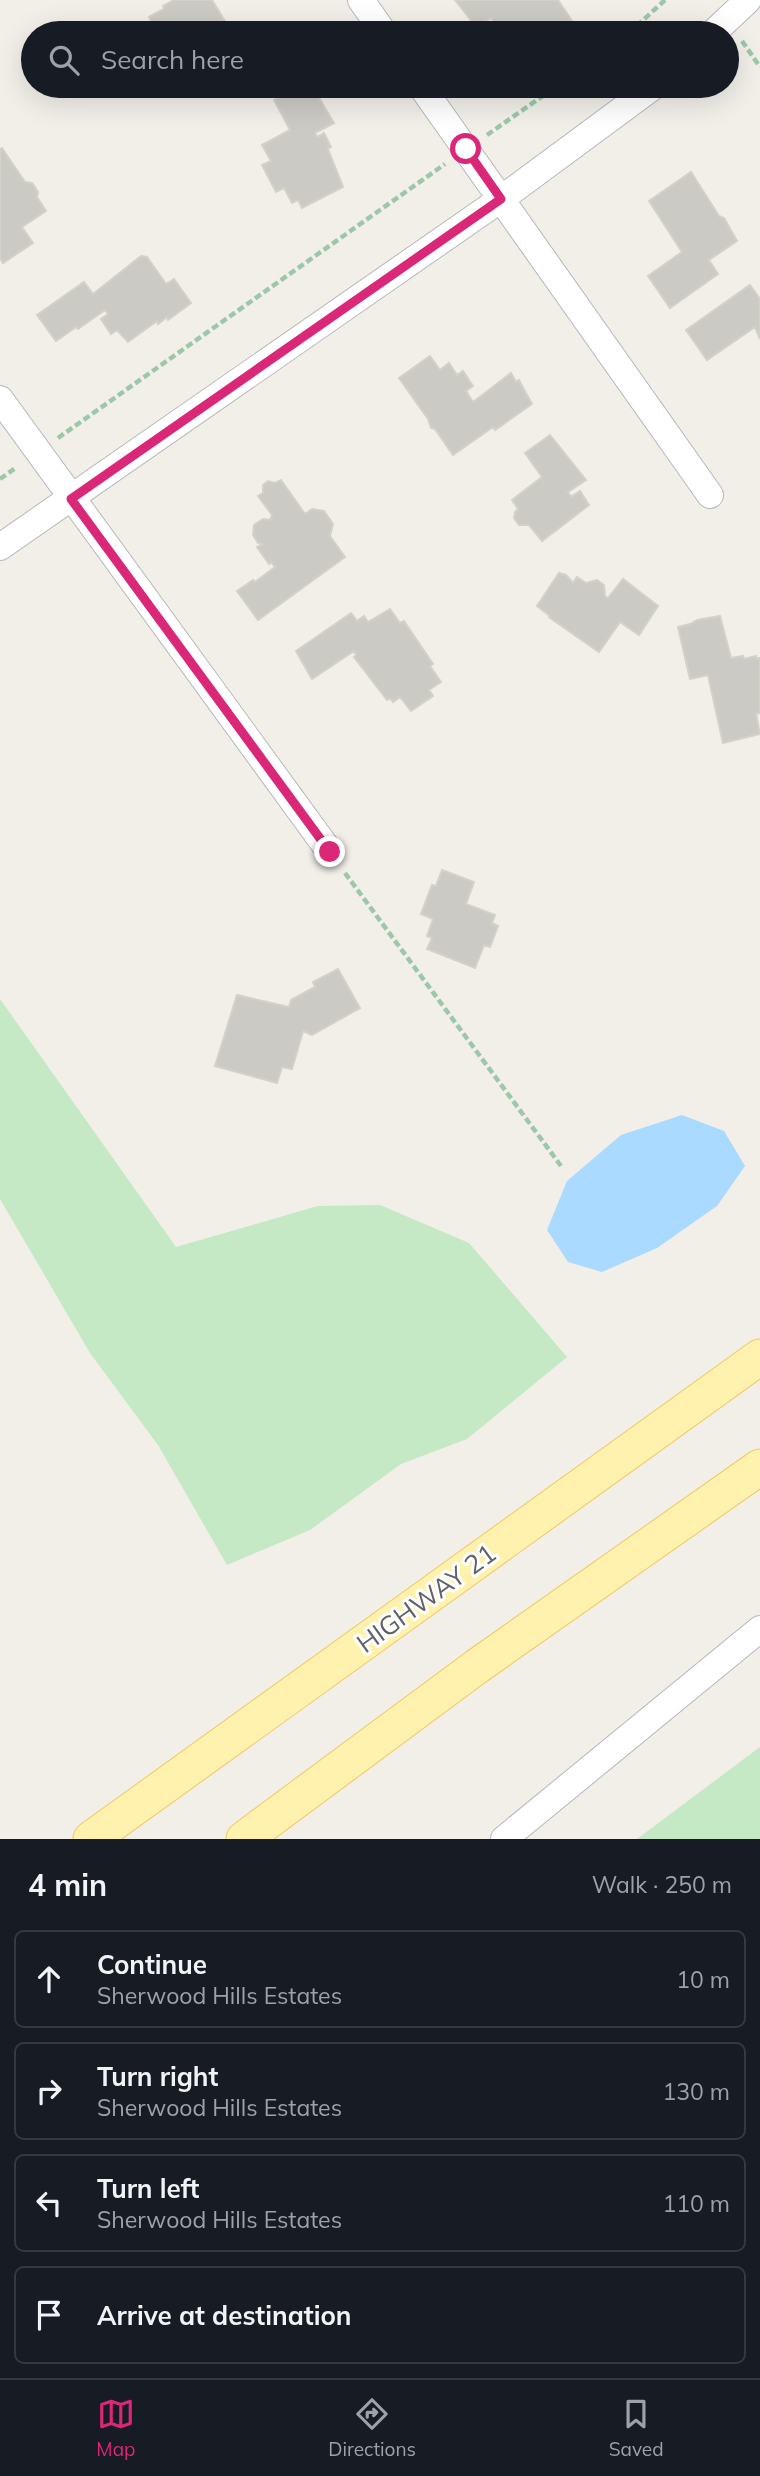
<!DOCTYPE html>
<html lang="en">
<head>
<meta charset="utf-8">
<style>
  :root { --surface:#171b24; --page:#20242c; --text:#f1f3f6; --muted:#9ea1a6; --line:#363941; --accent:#db2777 }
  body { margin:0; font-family:Mulish,sans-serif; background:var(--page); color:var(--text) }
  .stop { position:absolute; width:21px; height:21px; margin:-16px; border:5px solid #db2777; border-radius:50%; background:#fff }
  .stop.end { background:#db2777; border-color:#fff; box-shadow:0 2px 7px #0008 }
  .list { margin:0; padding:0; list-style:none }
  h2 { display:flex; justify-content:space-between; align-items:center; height:91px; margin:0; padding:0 28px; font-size:30px }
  h2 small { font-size:23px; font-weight:400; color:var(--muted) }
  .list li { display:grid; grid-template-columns:46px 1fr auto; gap:21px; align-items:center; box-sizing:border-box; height:98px; margin:0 14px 14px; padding:0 14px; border:2px solid var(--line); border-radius:10px }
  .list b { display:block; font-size:26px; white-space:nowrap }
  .list p { margin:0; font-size:23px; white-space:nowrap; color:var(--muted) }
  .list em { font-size:23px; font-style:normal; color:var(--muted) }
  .icon { flex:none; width:38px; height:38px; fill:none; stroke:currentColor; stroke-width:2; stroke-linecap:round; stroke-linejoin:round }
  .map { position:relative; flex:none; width:760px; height:1839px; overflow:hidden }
  .search { position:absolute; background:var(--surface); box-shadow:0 7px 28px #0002; left:21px; right:21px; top:21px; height:77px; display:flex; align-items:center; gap:18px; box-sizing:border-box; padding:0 24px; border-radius:38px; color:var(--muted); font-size:26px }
  .sheet { height:539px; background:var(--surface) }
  nav { display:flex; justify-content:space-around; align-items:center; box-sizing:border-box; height:98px; border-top:2px solid var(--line); background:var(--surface); font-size:19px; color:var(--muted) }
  nav a { display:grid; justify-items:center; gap:4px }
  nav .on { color:var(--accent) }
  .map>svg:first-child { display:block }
  .green { fill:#c5e8c5 }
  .water { fill:#aadaff }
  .building { fill:#cccac5; stroke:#d6d1c6; stroke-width:2 }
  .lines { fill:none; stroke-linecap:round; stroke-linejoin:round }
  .minor-casing { stroke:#b5b8bc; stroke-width:28 }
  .major-casing { stroke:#f2c960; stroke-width:37 }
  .path { stroke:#9cc7a9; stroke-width:4.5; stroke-dasharray:7 3.5; stroke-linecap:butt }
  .minor { stroke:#fff; stroke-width:26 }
  .major { stroke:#fff2af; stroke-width:35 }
  .route { stroke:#db2777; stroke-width:9 }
  .labels { text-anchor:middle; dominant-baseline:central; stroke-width:6; stroke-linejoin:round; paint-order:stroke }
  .street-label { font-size:26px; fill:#5f6368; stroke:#fff }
</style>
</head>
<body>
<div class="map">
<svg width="760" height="1839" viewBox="0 0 760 1839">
  <rect width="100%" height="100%" fill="#f1efe8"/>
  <path class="green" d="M0 999 176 1247 318 1206 380 1205 469 1243 567 1357 467 1439 401 1464 310 1530 227 1565 158 1445 90 1353 0 1199Z
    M760 1747V1839H637Z"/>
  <path class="water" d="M682 1115 724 1131 745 1166 717 1206 657 1248 602 1272 568 1262 547 1230 567 1181 621 1135Z"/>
  <path class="building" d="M174 0H212L229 28 224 31 226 33H157L149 17 164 9 163 6Z
    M455 0H558L572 21 563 27 565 29 559 33H503L491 18 477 28Z
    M220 86H242L224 95Z
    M300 86H312L334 123 315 133 317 137 324 133 331 147 328 149 343 187 302 208 298 200 292 203 284 188 276 192 262 165 271 161 262 145 290 130 274 100Z
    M2 148 25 182 32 183 38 192 37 197 46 211 22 227 33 243 3 263 0 258V149Z
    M691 172 719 216 724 218 737 241 709 260 718 274 670 308 648 276 682 252 649 201Z
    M141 256 147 257 166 284 174 279 191 303 168 320 167 317 158 324 157 321 128 342 117 330 111 334 101 319 108 314 105 310 78 329 76 327 56 341 37 315 84 282 93 294Z
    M750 285 760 299V339L755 327 707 360 686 330Z
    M430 356 440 370 449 363 457 375 463 371 473 386 466 391 473 402 511 373 516 382 519 380 521 384 532 404 495 430 493 427 453 455 435 429 431 428 428 419 399 378Z
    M550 435 586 480 568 492 571 497 580 491 589 505 542 541 529 525H519L514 518 515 512 518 509 512 500 542 477 525 453Z
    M281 480 305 514 312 509 324 511 333 524 330 536 345 557 258 620 237 591 253 580 255 582 275 567 271 562 269 564 257 547 263 544 258 543 253 535 254 525 263 519 270 520 272 515 258 496 263 493V485L268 481 275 483Z
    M559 573 566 575 573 583 577 577 586 583 597 580 604 585 605 596 608 598 623 579 658 606 639 635 620 622 599 652 549 617 550 616 537 606Z
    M390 609 400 623 404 621 433 664 430 666 441 682 429 690 433 696 411 711 400 697 393 702 390 698 387 700 354 657 356 655 354 651 312 679 296 651 351 613 357 621 364 616 368 622Z
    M720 616 731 658 743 656 744 659 756 656V658H760V713L756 714 760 734 723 743 708 675 690 679 678 627 690 624 697 620Z
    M442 870 474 882 466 904 495 915 492 923 498 926 490 947 484 945 475 968 427 949 432 938 427 936 433 919 421 914 432 885 436 886Z
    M338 969 360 1008 312 1035 303 1031 292 1069 282 1067 277 1083 215 1066 237 995 289 1007 291 1000 315 987 313 982Z"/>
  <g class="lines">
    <defs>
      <path id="minor" d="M361 0 384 33
        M713 33 748 0
        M421 86 710 495
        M0 399 330 852
        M0 547 501 199 654 86
        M504 1839 760 1629"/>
      <path id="major" d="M91 1839 760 1357
        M244 1839 476 1667 760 1467"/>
    </defs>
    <use href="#minor" class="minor-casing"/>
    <use href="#major" class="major-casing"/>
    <path class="path" d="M629 33 665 0
      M742 41 760 67
      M487 135 557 86
      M58 438 445 164
      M0 479 17 467
      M345 873 561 1166"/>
    <use href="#minor" class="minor"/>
    <use href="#major" class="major"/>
  </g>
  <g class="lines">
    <path class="route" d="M330 852 71 499 501 199 466 149"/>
  </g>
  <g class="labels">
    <g class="street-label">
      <text transform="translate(426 1598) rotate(-36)">HIGHWAY 21</text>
    </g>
  </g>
</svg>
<div class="stop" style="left:466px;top:149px"></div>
<div class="stop end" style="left:330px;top:852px"></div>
<div class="search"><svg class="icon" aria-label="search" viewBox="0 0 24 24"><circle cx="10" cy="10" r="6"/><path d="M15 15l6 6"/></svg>Search here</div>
</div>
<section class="sheet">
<h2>4 min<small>Walk · 250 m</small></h2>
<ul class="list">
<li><svg class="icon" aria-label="ahead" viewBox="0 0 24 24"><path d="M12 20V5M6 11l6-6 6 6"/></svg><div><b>Continue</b><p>Sherwood Hills Estates</p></div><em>10 m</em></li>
<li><svg class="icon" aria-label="right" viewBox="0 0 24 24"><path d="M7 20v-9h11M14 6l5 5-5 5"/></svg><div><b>Turn right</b><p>Sherwood Hills Estates</p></div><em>130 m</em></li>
<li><svg class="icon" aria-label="left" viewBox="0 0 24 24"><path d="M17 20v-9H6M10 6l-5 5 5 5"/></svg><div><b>Turn left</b><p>Sherwood Hills Estates</p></div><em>110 m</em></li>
<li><svg class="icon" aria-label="arrive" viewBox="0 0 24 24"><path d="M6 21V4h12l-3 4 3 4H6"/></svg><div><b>Arrive at destination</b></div></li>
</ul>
</section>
<nav>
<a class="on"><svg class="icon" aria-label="map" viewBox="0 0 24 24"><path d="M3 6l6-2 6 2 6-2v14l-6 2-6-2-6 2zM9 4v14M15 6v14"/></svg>Map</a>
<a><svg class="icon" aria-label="directions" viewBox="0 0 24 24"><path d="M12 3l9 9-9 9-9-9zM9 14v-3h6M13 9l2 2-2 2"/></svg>Directions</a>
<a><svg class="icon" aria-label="saved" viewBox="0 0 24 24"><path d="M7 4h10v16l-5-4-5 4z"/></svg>Saved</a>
</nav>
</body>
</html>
